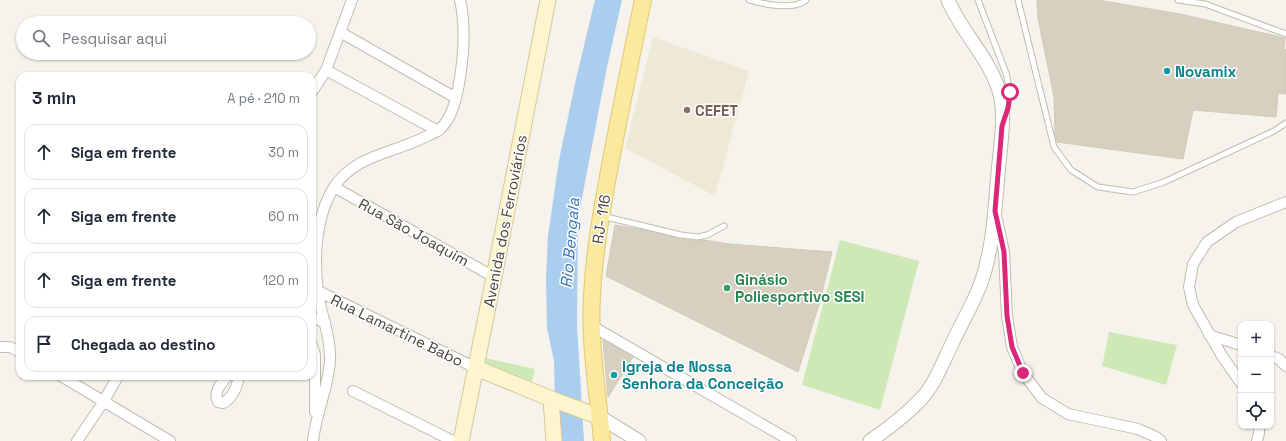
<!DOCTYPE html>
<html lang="pt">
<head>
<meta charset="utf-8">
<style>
  :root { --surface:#fff; --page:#f6f6f7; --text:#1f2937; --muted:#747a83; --line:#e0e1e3 }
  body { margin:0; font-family:"Space Grotesk",sans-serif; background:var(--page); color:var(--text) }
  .controls { position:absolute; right:12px; bottom:12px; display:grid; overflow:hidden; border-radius:8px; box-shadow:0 1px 3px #0004 }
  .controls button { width:36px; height:36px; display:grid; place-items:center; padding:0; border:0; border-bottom:1px solid var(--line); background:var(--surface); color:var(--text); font:20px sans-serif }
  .stop { position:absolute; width:12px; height:12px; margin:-9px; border:3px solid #db2777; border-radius:50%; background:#fff }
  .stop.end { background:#db2777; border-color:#fff; box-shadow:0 1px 4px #0008 }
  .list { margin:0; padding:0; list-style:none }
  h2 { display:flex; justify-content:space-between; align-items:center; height:52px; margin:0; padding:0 16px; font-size:17px }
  h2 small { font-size:13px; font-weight:400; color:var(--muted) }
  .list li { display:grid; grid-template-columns:26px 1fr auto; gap:12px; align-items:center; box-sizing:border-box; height:56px; margin:0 8px 8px; padding:0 8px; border:1px solid var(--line); border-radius:12px }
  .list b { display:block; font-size:15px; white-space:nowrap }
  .list em { font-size:13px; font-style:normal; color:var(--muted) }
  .icon { flex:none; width:22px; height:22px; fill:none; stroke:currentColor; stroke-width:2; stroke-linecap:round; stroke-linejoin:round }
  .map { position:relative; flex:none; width:1286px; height:441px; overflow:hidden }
  .search { position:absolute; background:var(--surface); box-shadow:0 1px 3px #0004; left:16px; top:16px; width:300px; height:44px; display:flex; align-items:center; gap:10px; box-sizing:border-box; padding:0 14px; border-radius:22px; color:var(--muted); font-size:15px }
  .panel { position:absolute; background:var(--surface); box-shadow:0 1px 3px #0004; left:16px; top:72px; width:300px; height:308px; border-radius:12px }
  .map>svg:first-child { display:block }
  .education { fill:#eee9d6 }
  .green { fill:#cee8b6 }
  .water { fill:#abceef }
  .building { fill:#d7d0c1; stroke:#d2c9b5 }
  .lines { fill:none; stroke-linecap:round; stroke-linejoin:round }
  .service-casing { stroke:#c1bcae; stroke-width:7 }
  .minor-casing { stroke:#c1bcae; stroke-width:12 }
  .tertiary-casing { stroke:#c1bcae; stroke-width:15 }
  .secondary-casing { stroke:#d4c99d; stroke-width:17 }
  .primary-casing { stroke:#e2c86e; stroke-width:18 }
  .service { stroke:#fff; stroke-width:5 }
  .minor { stroke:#fff; stroke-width:10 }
  .tertiary { stroke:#fff; stroke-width:13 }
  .secondary { stroke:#fdf5ce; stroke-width:15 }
  .primary { stroke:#fce89f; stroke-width:16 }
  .route { stroke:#db2777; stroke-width:5 }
  .culture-dot { fill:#0f9aa8; stroke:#fff; stroke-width:1.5 }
  .education-dot { fill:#8d6e63; stroke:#fff; stroke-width:1.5 }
  .leisure-dot { fill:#2e9e5b; stroke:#fff; stroke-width:1.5 }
  .labels { text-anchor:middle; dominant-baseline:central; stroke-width:3; stroke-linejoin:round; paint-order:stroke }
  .culture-label { font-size:15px; font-weight:bold; fill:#0d838f; stroke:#fff; text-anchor:start }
  .education-label { font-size:15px; font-weight:bold; fill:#785e54; stroke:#fff; text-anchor:start }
  .street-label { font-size:15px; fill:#4a4539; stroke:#fff }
  .leisure-label { font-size:15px; font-weight:bold; fill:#27864d; stroke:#fff; text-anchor:start }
  .water-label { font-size:16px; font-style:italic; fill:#3474b5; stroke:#fff }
</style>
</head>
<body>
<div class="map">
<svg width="1286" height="441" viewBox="0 0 1286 441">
  <rect width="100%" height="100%" fill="#f5f3ec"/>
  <path class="education" d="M653 37 749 71 715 196 625 148Z"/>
  <path class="green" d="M840 240 919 261 880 410 802 385Z
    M1109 332 1177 345 1166 385 1102 366Z
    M485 358 535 369 532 382 485 370Z"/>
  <path class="water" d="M595 0H622L607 67 578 219 577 325 584 441H556L554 361 547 328 546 277 548 236 559 160 576 79Z"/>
  <path class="building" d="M1037 0H1098L1180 14 1285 38 1284 49 1286 50V94L1278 93 1276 117 1193 110 1183 159 1057 142 1055 133 1054 97 1038 18Z
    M615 225 644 230 680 239 698 241 703 240 729 244 832 252 820 301 798 372 606 276Z
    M603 340 633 357 608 397Z"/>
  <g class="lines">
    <defs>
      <path id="service" d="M749 0C764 4 793 11 806 0
        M978 0 1006 73 1010 92 1007 110
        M1018 0 1054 147 1071 170 1098 187 1133 192 1164 182 1274 131 1286 123
        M1178 0 1205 4 1286 34
        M602 216 681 235 698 237 707 235 724 226"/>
      <path id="minor" d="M340 32 456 98
        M326 70 438 131
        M312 92 326 70 352 0
        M334 187 494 277
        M996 215 1004 252 1007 316 1012 347 1023 373 1042 398 1068 414 1138 429 1156 437 1161 441
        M318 291 476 368
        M312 317 325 323
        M592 326 791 441
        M1209 335 1241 345
        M312 345 315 355V412
        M0 347H10L20 352
        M1271 356 1279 359 1286 366
        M61 376 170 441
        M227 376C221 384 213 392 218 402L223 403C233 398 237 387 239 376
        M1241 383 1222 356 1193 305 1189 287 1193 264 1207 242 1236 222 1286 202
        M353 391 453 441
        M77 441 104 401 118 376
        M313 441C316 414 328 388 330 361 331 343 325 325 321 308 313 270 313 221 334 187 355 155 394 153 425 137 429 135 435 133 439 130 453 118 457 96 460 78 464 52 466 26 460 0
        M1257 441 1259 433V426"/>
      <path id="tertiary" d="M600 417 639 441
        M870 441C889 428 906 415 921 399 935 384 942 364 951 346 960 325 973 305 981 283 993 249 995 210 998 173 1000 149 1005 122 1001 98 993 61 962 34 948 0"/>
      <path id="secondary" d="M476 368 554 400 600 417
        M551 399 554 441
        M461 441 494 277 548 0"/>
      <path id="primary" d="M602 441C598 393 589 343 592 296 594 255 601 215 608 176 619 117 631 58 643 0"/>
    </defs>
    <use href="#service" class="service-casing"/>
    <use href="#minor" class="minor-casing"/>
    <use href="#tertiary" class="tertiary-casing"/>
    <use href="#secondary" class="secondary-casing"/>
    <use href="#primary" class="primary-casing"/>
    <use href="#service" class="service"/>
    <use href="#minor" class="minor"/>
    <use href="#tertiary" class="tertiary"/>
    <use href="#secondary" class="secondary"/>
    <use href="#primary" class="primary"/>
  </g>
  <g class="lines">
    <path class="route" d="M1010 92 1008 108 1002 126 995 211 1004 252 1007 316 1012 347 1023 373"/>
  </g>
  <g class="culture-dot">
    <circle cx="1167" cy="71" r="4"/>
    <circle cx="614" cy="375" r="4"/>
  </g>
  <circle class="education-dot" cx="687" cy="110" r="4"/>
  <circle class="leisure-dot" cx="727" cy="288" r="4"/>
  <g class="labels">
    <g class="culture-label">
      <text x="1175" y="71">Novamix</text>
      <text x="622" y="366">Igreja de Nossa<tspan x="622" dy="17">Senhora da Conceição</tspan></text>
    </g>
    <g class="education-label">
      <text x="695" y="110">CEFET</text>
    </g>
    <g class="street-label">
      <text transform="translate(601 219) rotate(-81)">RJ- 116</text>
      <text transform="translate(505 221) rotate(-79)">Avenida dos Ferroviários</text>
      <text transform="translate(414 232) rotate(29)">Rua São Joaquim</text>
      <text transform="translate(397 330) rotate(26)">Rua Lamartine Babo</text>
    </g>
    <g class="leisure-label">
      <text x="735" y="279">Ginásio<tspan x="735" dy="17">Poliesportivo SESI</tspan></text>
    </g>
    <g class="water-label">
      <text transform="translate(570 243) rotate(-85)">Rio Bengala</text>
    </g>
  </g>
</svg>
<div class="controls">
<button>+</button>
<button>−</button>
<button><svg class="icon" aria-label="locate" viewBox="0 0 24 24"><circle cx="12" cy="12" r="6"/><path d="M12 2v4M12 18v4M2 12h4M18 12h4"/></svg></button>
</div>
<div class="stop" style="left:1010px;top:92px"></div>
<div class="stop end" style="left:1023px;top:373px"></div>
<div class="search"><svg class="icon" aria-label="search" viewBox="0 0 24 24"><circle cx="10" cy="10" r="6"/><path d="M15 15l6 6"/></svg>Pesquisar aqui</div>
<section class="panel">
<h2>3 min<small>A pé · 210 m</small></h2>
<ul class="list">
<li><svg class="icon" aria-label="ahead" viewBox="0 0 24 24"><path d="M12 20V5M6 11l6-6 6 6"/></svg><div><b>Siga em frente</b></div><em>30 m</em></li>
<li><svg class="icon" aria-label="ahead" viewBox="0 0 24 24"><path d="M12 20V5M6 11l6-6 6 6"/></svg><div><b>Siga em frente</b></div><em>60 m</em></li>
<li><svg class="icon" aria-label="ahead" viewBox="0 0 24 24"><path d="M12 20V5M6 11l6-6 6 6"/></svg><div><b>Siga em frente</b></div><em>120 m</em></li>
<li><svg class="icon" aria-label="arrive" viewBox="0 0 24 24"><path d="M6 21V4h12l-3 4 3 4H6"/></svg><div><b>Chegada ao destino</b></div></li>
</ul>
</section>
</div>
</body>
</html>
